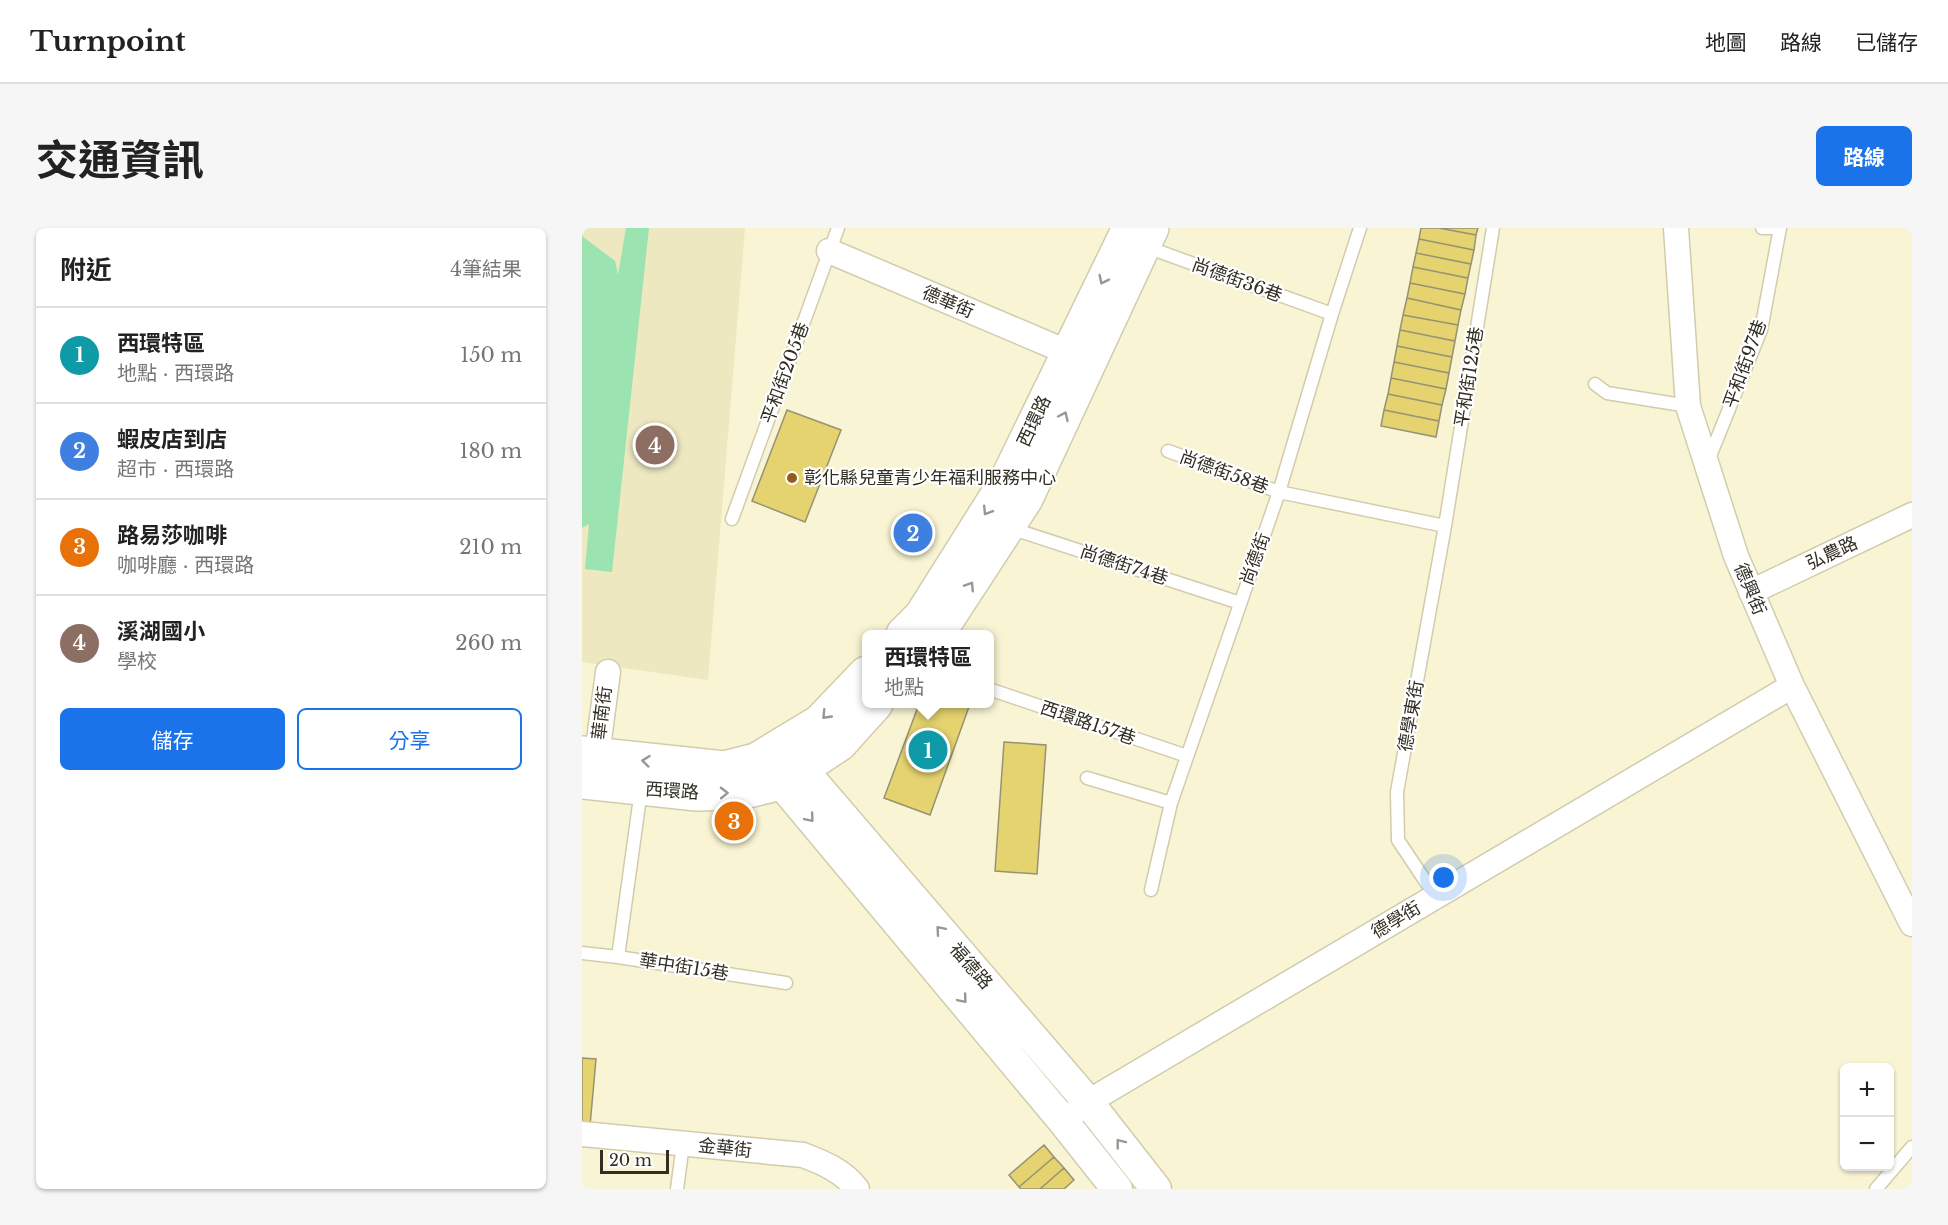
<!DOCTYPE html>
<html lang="zh-TW">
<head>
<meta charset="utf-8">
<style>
  :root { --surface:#fff; --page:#f6f6f6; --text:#222; --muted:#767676; --line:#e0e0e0; --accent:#1a73e8 }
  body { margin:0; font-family:"Libre Baskerville","Noto Sans TC",serif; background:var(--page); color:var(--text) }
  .controls { position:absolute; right:18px; bottom:18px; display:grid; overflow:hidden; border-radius:9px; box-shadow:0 2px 4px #0004 }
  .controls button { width:54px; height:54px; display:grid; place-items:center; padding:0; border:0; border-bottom:2px solid var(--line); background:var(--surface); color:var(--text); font:30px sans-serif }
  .scale { position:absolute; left:18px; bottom:15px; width:69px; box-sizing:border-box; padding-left:6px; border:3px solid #312f23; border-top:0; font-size:16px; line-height:21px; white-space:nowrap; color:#312f23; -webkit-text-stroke:4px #fff; paint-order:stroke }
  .you { position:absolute; left:862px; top:650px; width:21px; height:21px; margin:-15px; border:4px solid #fff; border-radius:50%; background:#1a73e8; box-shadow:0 0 0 9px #1a73e833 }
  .badge { display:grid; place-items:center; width:39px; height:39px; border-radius:50%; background:var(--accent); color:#fff; font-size:20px; font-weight:700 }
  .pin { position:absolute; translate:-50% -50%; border:3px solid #fff; box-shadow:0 2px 6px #0006 }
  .popup { position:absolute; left:280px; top:402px; width:132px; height:78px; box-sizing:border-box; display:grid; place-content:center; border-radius:9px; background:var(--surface); filter:drop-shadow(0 2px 4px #0005); font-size:20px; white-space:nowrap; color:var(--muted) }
  .popup b { font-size:22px; color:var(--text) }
  .popup::after { content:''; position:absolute; left:50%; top:100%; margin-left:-12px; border:12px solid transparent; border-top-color:var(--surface) }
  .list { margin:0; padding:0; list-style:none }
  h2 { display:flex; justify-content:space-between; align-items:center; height:78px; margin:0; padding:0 24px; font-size:26px }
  h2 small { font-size:20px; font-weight:400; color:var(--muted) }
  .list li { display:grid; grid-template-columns:39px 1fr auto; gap:18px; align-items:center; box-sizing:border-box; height:96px; padding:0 24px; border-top:2px solid var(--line) }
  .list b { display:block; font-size:22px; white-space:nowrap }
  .list p { margin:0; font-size:20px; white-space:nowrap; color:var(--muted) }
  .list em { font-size:20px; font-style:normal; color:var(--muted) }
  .actions { display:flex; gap:12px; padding:18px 24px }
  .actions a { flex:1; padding:14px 0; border:2px solid var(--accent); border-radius:9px; text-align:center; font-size:21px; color:var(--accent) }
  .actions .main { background:var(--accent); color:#fff }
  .map { position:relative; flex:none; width:1330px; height:961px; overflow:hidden; border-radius:9px }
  header { display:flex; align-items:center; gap:36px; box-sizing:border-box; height:84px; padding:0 30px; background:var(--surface); border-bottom:2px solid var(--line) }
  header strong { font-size:28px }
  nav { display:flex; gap:33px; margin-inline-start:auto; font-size:21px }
  .intro { display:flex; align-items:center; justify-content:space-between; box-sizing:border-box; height:144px; padding:0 36px }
  h1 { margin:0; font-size:42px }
  .button { padding:15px 27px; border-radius:9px; background:var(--accent); color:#fff; font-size:21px; font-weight:700 }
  main { display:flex; gap:36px; padding:0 36px }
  aside { flex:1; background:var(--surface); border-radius:9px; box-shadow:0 2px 4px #0004 }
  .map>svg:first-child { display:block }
  .built { fill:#eee8c1 }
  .green { fill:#9be3b0 }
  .building { fill:#e4d36e; stroke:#979274; stroke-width:1.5 }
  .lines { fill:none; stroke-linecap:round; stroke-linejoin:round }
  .service-casing { stroke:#d1ccad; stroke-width:15 }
  .minor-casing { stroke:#d1ccad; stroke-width:27 }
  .tertiary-casing { stroke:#d1ccad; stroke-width:33 }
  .secondary-casing { stroke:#d1ccad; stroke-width:36 }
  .service { stroke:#fff; stroke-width:12 }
  .minor { stroke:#fff; stroke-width:24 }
  .tertiary { stroke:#fff; stroke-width:30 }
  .secondary { stroke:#fff; stroke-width:33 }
  .oneway { stroke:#989791 }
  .poi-dot { fill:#975a1d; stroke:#fff; stroke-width:2 }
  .labels { text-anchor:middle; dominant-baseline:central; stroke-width:4.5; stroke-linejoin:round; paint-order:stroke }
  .street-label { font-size:18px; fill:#312f23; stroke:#fff }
  .poi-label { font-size:18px; fill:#312f23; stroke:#fff; text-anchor:start }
</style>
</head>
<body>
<header>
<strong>Turnpoint</strong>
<nav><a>地圖</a><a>路線</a><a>已儲存</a></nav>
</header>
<div class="intro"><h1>交通資訊</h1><a class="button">路線</a></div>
<main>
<aside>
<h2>附近<small>4筆結果</small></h2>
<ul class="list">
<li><span class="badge" style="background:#0f9aa8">1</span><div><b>西環特區</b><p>地點 · 西環路</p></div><em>150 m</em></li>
<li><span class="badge" style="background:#3f7fe0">2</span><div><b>蝦皮店到店</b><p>超市 · 西環路</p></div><em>180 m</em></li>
<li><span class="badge" style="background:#e8710a">3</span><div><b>路易莎咖啡</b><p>咖啡廳 · 西環路</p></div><em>210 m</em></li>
<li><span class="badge" style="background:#8d6e63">4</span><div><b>溪湖國小</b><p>學校</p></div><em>260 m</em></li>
</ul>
<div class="actions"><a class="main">儲存</a><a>分享</a></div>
</aside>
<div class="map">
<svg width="1330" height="961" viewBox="0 0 1330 961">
  <rect width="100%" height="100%" fill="#f9f4d3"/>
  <path class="built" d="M0 0H163L126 452 0 434Z"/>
  <path class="green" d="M44 0H67L30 344 3 341 7 296 0 300V8L33 33 36 47Z"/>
  <path class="building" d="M839 0H857L894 7 892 22 837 11Z
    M857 0H896L894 7Z
    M837 11 892 22 889 36 834 25Z
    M834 25 889 36 886 50 831 39Z
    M831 39 886 50 883 66 828 55Z
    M828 55 883 66 879 82 825 70Z
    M825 70 879 82 876 97 821 87Z
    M821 87 876 97 873 113 818 102Z
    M818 102 873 113 870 129 815 118Z
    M815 118 870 129 867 145 812 134Z
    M812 134 867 145 864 161 809 150Z
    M809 150 864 161 860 177 806 166Z
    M806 166 860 177 857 193 802 182Z
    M205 182 259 202 223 294 170 273Z
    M802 182 857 193 854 209 799 198Z
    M337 476H388L348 587 302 570Z
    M422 514 464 517 455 646 413 643Z
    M0 830 14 831 8 898 0 897Z
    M462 917 472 929 437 959 427 947Z
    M472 929 482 940 458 961H439L437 959Z
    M482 940 492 952 482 961H458Z"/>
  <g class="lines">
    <defs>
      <path id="service" d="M1180 0H1198
        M562 18 750 86
        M1013 156 1025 165 1106 178
        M586 223 697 264 863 298
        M1126 233 1179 102 1198 0
        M150 291 256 0
        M428 300 658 375
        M407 461 605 528
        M505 550 589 575
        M569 662 589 575 697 264 750 86 778 0
        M854 669 816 612 815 564 863 298 911 0
        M0 725 36 729 204 755
        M36 729 59 562
        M95 961 101 916
        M1294 961 1330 919"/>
      <path id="minor" d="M1094 0 1106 178 1154 328 1210 458 1330 696
        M247 23 485 124
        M1169 364 1330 287
        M15 527 26 444
        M481 893 506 874 1210 458
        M0 906 221 927C242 935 261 943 275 961"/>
      <path id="tertiary" d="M206 522 220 541 506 874 574 961
        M181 538 199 555 481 893 535 961"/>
      <path id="secondary" d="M321 406 339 388 424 253 547 0
        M356 406 444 271 570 0
        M0 525 142 540 174 532 237 494 284 445
        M0 554 115 566 158 565 199 555 258 516 294 476"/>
    </defs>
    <use href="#service" class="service-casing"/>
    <use href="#minor" class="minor-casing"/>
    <use href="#tertiary" class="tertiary-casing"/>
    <use href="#secondary" class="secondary-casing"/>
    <use href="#service" class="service"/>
    <use href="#minor" class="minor"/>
    <use href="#tertiary" class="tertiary"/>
    <use href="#secondary" class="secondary"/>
  </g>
  <defs><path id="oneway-chevron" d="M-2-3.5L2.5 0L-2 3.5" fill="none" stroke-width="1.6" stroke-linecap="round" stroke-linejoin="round" transform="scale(1.5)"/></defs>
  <g class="oneway">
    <use href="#oneway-chevron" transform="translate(521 52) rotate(116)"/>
    <use href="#oneway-chevron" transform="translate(482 188) rotate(-65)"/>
    <use href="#oneway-chevron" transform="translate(405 283) rotate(122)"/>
    <use href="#oneway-chevron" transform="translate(388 358) rotate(-57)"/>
    <use href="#oneway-chevron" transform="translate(244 487) rotate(134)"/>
    <use href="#oneway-chevron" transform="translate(64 533) rotate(-174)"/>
    <use href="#oneway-chevron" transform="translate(142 565) rotate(-1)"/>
    <use href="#oneway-chevron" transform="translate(228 590) rotate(50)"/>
    <use href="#oneway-chevron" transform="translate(358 702) rotate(-131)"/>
    <use href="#oneway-chevron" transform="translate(381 771) rotate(50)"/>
    <use href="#oneway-chevron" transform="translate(538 915) rotate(-128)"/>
  </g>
  <circle class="poi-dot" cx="210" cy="250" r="6"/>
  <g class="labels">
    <g class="street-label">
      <text transform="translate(655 52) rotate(20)">尚德街36巷</text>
      <text transform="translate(366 74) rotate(23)">德華街</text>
      <text transform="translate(1163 136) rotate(-70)">平和街97巷</text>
      <text transform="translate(203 145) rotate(-70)">平和街205巷</text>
      <text transform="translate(887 149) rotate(-81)">平和街125巷</text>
      <text transform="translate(452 193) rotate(-65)">西環路</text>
      <text transform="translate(642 244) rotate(20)">尚德街58巷</text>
      <text transform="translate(1250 325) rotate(-25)">弘農路</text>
      <text transform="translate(673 331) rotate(-70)">尚德街</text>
      <text transform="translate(542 337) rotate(18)">尚德街74巷</text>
      <text transform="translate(1168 361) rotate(67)">德興街</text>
      <text transform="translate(20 485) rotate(-83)">華南街</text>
      <text transform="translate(829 488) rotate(-80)">德學東街</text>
      <text transform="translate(506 495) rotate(19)">西環路157巷</text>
      <text transform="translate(90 563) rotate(4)">西環路</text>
      <text transform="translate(814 692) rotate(-31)">德學街</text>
      <text transform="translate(389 738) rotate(49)">福德路</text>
      <text transform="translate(102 739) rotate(9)">華中街15巷</text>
      <text transform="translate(143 920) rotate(6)">金華街</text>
    </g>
    <g class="poi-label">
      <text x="222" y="250">彰化縣兒童青少年福利服務中心</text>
    </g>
  </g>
</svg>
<div class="controls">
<button>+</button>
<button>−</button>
</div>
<div class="scale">20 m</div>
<div class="you"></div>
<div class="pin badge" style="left:346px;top:522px;background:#0f9aa8">1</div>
<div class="popup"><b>西環特區</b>地點</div>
<div class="pin badge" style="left:331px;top:305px;background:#3f7fe0">2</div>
<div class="pin badge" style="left:152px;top:593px;background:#e8710a">3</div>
<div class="pin badge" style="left:73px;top:217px;background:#8d6e63">4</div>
</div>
</main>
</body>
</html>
